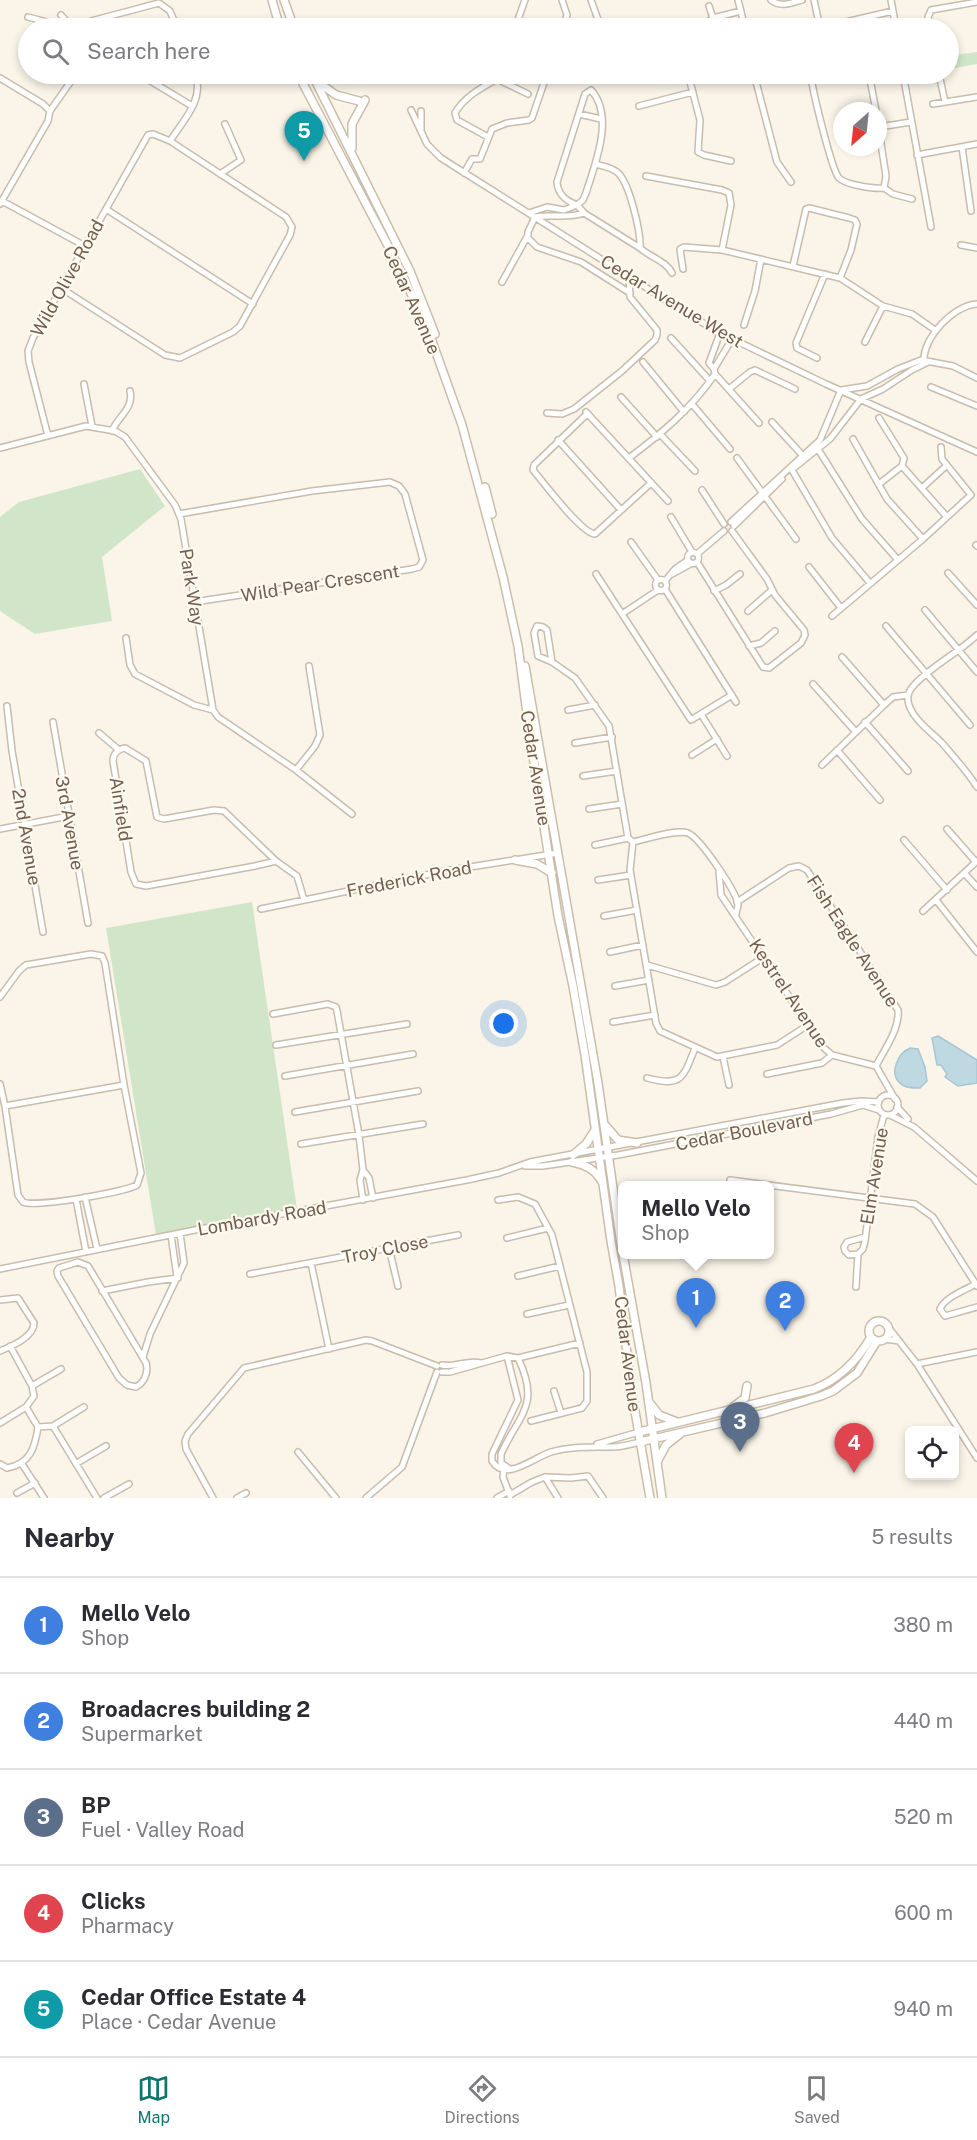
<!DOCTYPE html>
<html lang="en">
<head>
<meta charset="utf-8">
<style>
  :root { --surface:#fff; --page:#f2f2f3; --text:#2b2b33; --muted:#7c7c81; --line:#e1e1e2; --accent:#0f766e }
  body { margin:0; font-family:"Public Sans",sans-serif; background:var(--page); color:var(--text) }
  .controls { position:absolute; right:18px; bottom:18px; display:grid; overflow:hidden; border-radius:9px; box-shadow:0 3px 9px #0003 }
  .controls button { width:54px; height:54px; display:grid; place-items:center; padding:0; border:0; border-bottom:2px solid var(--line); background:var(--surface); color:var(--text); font:30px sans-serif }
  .compass { position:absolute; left:833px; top:102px; width:54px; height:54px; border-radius:50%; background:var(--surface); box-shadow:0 3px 9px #0003; rotate:207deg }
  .you { position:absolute; left:504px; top:1024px; width:21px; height:21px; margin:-15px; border:4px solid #fff; border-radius:50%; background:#1a73e8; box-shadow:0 0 0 9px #1a73e833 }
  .badge { display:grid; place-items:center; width:39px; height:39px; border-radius:50%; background:var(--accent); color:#fff; font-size:20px; font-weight:700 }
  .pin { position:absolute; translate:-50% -50px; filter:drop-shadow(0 2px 3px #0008) }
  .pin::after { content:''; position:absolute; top:32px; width:21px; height:18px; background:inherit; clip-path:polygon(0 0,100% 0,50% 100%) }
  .popup { position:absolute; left:618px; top:1181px; width:156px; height:78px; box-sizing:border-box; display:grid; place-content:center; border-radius:9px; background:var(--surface); filter:drop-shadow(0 2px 4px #0005); font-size:20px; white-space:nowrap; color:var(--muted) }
  .popup b { font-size:22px; color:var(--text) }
  .popup::after { content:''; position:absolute; left:50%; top:100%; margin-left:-12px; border:12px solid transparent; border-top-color:var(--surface) }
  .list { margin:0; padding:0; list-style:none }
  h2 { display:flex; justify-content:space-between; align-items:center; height:78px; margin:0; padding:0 24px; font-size:26px }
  h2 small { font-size:20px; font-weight:400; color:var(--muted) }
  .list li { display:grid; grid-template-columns:39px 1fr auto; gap:18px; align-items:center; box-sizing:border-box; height:96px; padding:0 24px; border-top:2px solid var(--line) }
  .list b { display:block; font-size:22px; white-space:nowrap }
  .list p { margin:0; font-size:20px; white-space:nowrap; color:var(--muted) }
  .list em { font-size:20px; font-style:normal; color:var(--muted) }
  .icon { flex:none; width:33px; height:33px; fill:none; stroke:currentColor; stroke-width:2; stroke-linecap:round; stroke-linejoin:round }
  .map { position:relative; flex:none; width:977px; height:1498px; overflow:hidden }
  .search { position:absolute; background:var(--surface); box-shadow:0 3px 9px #0003; left:18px; right:18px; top:18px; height:66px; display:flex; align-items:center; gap:15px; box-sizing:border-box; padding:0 21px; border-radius:33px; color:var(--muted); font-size:22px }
  .sheet { height:558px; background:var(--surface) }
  nav { display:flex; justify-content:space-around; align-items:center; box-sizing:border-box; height:84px; border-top:2px solid var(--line); background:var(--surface); font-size:16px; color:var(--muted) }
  nav a { display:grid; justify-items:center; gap:3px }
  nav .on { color:var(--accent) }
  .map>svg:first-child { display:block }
  .green { fill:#d1e6c8 }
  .water { fill:#bfd9e2; stroke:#a6c7d2; stroke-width:1.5 }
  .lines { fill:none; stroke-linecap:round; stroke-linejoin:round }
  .street-casing { stroke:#c8bcad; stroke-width:8 }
  .secondary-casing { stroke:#cbbdab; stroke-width:10 }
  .street { stroke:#fff; stroke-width:5 }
  .secondary { stroke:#fff; stroke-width:7 }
  .labels { text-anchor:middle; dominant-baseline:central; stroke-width:4.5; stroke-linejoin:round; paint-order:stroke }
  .street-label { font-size:18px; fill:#725f4f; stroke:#fdf9ee }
</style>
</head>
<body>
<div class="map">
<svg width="977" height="1498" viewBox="0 0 977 1498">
  <rect width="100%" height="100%" fill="#faf5e8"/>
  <path class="green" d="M977 52V64L949 69V56Z
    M140 469 165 506 102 557 112 621 35 634 0 611V517L19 502Z
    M252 902 297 1209 156 1235 106 928Z"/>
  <path class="water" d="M938 1036 977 1060V1083L958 1086 945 1077 947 1074 941 1065H937L932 1038Z
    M910 1048 918 1049 925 1067 927 1081 920 1088C913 1088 905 1088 901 1084 888 1074 898 1053 910 1048Z"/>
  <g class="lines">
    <defs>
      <path id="street" d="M562 0 567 15 563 28
        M591 0 601 28
        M738 0 745 28
        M771 0C781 8 791 3 802 0
        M814 0 820 28 893 11
        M891 0 896 28
        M61 15 67 22 78 28
        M28 17 70 28
        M713 18 741 11
        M705 24 713 18 709 6
        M85 28 91 21 159 3 170 11 177 28
        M515 28 525 0
        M930 28 928 17 931 10 977 2
        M623 74H637
        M688 74 700 120 698 152 704 155 731 161
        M754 74 777 162 791 182
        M811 74C811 86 832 171 839 178 846 185 874 189 884 188L886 176 878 124
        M869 74 876 111
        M903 74 931 227
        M939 74 945 102
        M904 75 913 74
        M0 78 43 104 50 111
        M149 80 192 106
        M591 90C615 116 595 164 586 193L583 200 577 205C566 201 558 195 557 182L585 94Z
        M933 104 977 97
        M639 106 693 92
        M411 110 427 144 441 158 688 314 720 333 826 384 977 452
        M579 114 601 119
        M879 127 911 122
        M421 131V111
        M488 137 457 120 455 113C464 97 481 88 497 79L528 94
        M170 141C183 121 205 99 195 74
        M962 147 971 211
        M917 155 977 144
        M464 173 472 159H480L492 129 507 123 529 120 532 118 547 74
        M220 174 241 160 225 124
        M646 176 722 190 729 193 731 205 722 250
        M884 188 893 194 912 199
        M2 201 85 246
        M0 204 48 121 50 111 76 74
        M106 209 253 304
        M529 213 547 207 564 210 577 205 584 213 640 248C641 232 629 181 617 172 611 167 602 166 595 164
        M584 213C567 219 552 214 535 217L528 232V238L537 247 581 262 630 293
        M961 245 977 248
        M640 248C650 257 666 261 672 273
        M793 266 806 209 809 208 849 218 855 220 857 224 851 250 840 278
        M683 269 680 249 684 247 722 250 840 278 883 306 912 314 935 330
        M502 282 528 235
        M744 325 755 291 761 259
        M671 338 710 381
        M865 342 883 306
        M817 358 797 348 796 343 825 274
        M643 362 684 412
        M924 362C922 338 954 305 977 304
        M714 369 709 363 720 333
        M715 374 759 423
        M84 384 92 426
        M931 387 977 406
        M729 389 750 372 755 370 795 389
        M621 397 657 437
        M692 404 730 449
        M586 412 668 501
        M547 413 562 414 574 409 622 371 655 340 657 335V330L630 297 629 276
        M587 414 534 465 533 470C544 483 581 533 595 534L651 483
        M879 418 904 458 902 466 879 484
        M772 422 804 457
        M112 431C118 416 134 409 130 391
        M660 434 695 471
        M48 436 29 362 28 351 33 338 148 135 153 134 170 141 286 217 292 227 290 235 240 326 233 332 180 358 165 355 61 288
        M558 440 621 510
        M816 446 862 519 898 560
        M0 448 86 426 115 431 125 437 175 505 181 519 213 710 218 717 296 770 352 814
        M629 458C661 434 692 408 715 374L714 369 732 339
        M737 458 796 539
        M902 466 947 517
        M795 467 830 439 861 399 883 389 912 370 928 362
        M792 470 832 538 870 583
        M923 487 946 466
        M702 490 724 524
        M179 514 312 491 390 482 399 486 405 494 423 560 419 567 412 569 194 602
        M671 517 692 552
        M731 522 820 440 841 390 867 386 898 369 921 360 953 366 977 378
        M734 526 782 479
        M923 539 971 495 942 459 941 447
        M631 542 658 580
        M976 545 977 546
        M687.5 558a5.5 5.5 0 1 1 11 0a5.5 5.5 0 1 1-11 0Z
        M697 554 724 531
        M697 562 763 667 769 668 801 643 805 635 804 630 775 595 767 579 732 531
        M809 567 841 608
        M948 573 977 605
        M596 574 691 720 732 695
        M672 574 692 563
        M655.5 585a5.5 5.5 0 1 1 11 0a5.5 5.5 0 1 1-11 0Z
        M665 581 675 569 688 560
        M665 589 736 702
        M714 591 726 585 740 574
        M925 610 977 672
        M748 611 772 590
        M622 614 658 590
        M832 616 923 539 887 499 853 439
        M886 626 970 725
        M977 635C958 653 933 665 915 684 909 690 906 696 909 705 914 720 931 732 942 743 954 757 967 771 977 787
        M126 638 130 665 135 674 194 705 213 710
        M749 646 761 643 775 631
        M842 657 884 705
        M552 662 547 630 543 627 537 626 534 633 538 656 552 662 575 678 609 726 628 838 633 842
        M813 684 855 731
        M7 706 12 751 43 932
        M568 710 595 705
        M701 714 727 756
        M53 722 88 923
        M865 722 908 771
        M99 733 119 750
        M575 743 612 737
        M837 750 880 800
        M692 755 717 739
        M822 765 884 705 893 697 908 695
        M296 770 315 746 320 735 309 666
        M583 776 617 771
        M589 809 622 804
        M0 829 69 816
        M947 829 976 862
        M904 840 947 890
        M633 842 630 870 656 1023 660 1031 717 1057 777 1045 808 1025
        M633 842C646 839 676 829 688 833 700 838 737 892 738 905 738 907 736 913 736 914
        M595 845 628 838
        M276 861 255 866 146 886 136 884 131 872 113 761C113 754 118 749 125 748L146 761 157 817 164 819 214 810 224 811 276 861 297 876 304 900
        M719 871 721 895 823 1047 832 1055 876 1066 895 1099
        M965 874 977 887
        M598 880 631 875
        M936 900 977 952
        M737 902 789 868 799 866 807 870 898 1010C900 1029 884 1050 876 1066
        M261 909 445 871 558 853
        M923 911 977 861
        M604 916 637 910
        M610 952 643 945
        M647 965 716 985 725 982 764 957
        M615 986 649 980
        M0 997 19 971 26 965 91 954 102 956 105 963 124 1085 141 1173 137 1185C125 1192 34 1208 23 1202L18 1195 5 1106 0 1084
        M273 1014 328 1004 336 1007 337 1011 359 1135 363 1170 360 1180 363 1200
        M613 1022 655 1015
        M276 1045 407 1024
        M723 1057 729 1085
        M767 1074 822 1063 832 1055
        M285 1076 413 1054
        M647 1078C681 1087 683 1079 695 1048
        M878 1105a10 10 0 1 1 20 0a10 10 0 1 1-20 0Z
        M5 1106 124 1085
        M897 1107 908 1119
        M295 1112 418 1091
        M890 1115 914 1127 977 1181
        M301 1144 423 1124
        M525 1166H543L618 1155 831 1114 863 1105 879 1110
        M363 1170 369 1178 373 1198
        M730 1180 915 1204 933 1217 977 1286
        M85 1197 97 1249
        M76 1199 86 1252
        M498 1200 518 1197 535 1204 552 1235 587 1372V1401L582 1408 531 1421
        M171 1235 177 1277
        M507 1238 548 1228
        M389 1248 398 1286
        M858 1254 849 1255 845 1251 844 1247 847 1242 865 1237
        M78 1262 88 1266 146 1363C149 1372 144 1383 136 1387L127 1385 119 1378 58 1276 57 1271 59 1268Z
        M311 1263 329 1349
        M0 1269 200 1229 467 1180 499 1173 530 1162 843 1103 861 1101 879 1102
        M250 1274 458 1235
        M518 1276 560 1266
        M976 1284C965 1290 944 1298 940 1309L945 1316 977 1307
        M856 1287 858 1254 863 1249 865 1241 878 1137 884 1115
        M102 1291 148 1282 178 1278
        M0 1300 18 1298 34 1323C34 1337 12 1346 0 1351
        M527 1314 569 1305
        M888 1327 917 1364 977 1458
        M885 1339 899 1341
        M507 1356 518 1400 492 1454V1461C506 1483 534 1457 551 1452 572 1446 592 1447 612 1447 622 1447 631 1444 640 1442
        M143 1357 150 1334 184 1263 180 1233
        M917 1364 977 1352
        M442 1365C456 1368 468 1359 481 1363
        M442 1372H450L507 1356 518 1358 580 1343
        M32 1386 61 1369
        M554 1391 561 1413
        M0 1423 26 1407 34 1396 32 1386 10 1346
        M53 1426 84 1407
        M38 1427 53 1426 97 1498
        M597 1444 639 1432
        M298 1452 336 1498
        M77 1463 106 1446
        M0 1464 7 1468C30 1464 35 1448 38 1427L26 1407
        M22 1464 44 1498
        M504 1468 503 1477 510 1496
        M510 1469 501 1463V1454C519 1414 541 1406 518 1358
        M545 1477 571 1478 588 1476 603 1498
        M17 1493 35 1483
        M510 1495 532 1482 545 1477 558 1498
        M104 1498 129 1484
        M213 1498 186 1449 185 1441 188 1434 244 1368 366 1340 372 1341 437 1366
        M237 1498 246 1493
        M366 1498 402 1467 437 1372
        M497 1498 509 1491"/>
      <path id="secondary" d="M272 0 280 28
        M284 0 294 28
        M298 74 395 259 428 330 462 425 503 577 518 646 531 743 558 916 573 986 585 1055 611 1241 619 1286 631 1388 650 1498
        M312 74 410 271 435 334
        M318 82 336 95 359 101
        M352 148V124L365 100
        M485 487 492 514
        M525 666 598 1083 622 1251
        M515 860 537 864 552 873
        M605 1125 618 1140 637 1143
        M573 1155 586 1144 595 1130
        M572 1162C586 1165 595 1169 602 1182
        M623 1254 646 1383 662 1498
        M869 1331a10 10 0 1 1 20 0a10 10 0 1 1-20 0Z
        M649 1402 659 1415 677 1422
        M733 1407 745 1398 747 1386
        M639 1432 814 1389C840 1379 857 1361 871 1337
        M640 1442 765 1413 821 1396 833 1391 857 1373 877 1341
        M657 1462 666 1445 680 1434"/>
    </defs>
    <use href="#street" class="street-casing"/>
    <use href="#secondary" class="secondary-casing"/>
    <use href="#street" class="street"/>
    <use href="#secondary" class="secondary"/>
  </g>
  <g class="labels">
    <g class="street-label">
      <text transform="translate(67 278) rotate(-61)">Wild Olive Road</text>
      <text transform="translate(412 300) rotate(66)">Cedar Avenue</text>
      <text transform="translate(672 301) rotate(31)">Cedar Avenue West</text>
      <text transform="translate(320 583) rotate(-9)">Wild Pear Crescent</text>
      <text transform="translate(192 587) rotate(81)">Park Way</text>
      <text transform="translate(536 768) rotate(81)">Cedar Avenue</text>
      <text transform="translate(121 809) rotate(81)">Ainfield</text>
      <text transform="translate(70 823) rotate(80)">3rd Avenue</text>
      <text transform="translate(27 837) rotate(80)">2nd Avenue</text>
      <text transform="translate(409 879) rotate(-11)">Frederick Road</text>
      <text transform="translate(853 941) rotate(57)">Fish Eagle Avenue</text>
      <text transform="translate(789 993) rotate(56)">Kestrel Avenue</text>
      <text transform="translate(744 1131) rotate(-11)">Cedar Boulevard</text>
      <text transform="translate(874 1176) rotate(-81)">Elm Avenue</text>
      <text transform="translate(262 1218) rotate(-10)">Lombardy Road</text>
      <text transform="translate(385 1249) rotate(-11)">Troy Close</text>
      <text transform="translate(628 1354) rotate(83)">Cedar Avenue</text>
    </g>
  </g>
</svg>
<div class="controls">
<button><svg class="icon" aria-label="locate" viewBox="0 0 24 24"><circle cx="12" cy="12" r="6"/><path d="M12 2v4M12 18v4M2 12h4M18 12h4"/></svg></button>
</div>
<svg class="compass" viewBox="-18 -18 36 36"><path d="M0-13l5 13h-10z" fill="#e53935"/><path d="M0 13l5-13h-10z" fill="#7c7c81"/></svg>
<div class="you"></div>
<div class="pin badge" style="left:696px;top:1328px;background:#3f7fe0">1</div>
<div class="popup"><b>Mello Velo</b>Shop</div>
<div class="pin badge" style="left:785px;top:1331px;background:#3f7fe0">2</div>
<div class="pin badge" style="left:740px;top:1452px;background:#5c6f8a">3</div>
<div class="pin badge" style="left:854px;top:1473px;background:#e0444e">4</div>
<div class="pin badge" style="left:304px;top:161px;background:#0f9aa8">5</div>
<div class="search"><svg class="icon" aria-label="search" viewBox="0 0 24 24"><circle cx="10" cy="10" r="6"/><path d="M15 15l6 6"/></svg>Search here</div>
</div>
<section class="sheet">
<h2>Nearby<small>5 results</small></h2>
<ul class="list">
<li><span class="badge" style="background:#3f7fe0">1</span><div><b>Mello Velo</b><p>Shop</p></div><em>380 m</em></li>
<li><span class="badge" style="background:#3f7fe0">2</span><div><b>Broadacres building 2</b><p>Supermarket</p></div><em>440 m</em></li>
<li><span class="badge" style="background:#5c6f8a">3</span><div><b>BP</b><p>Fuel · Valley Road</p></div><em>520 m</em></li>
<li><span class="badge" style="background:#e0444e">4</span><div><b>Clicks</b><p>Pharmacy</p></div><em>600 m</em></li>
<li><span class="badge" style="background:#0f9aa8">5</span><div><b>Cedar Office Estate 4</b><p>Place · Cedar Avenue</p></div><em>940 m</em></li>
</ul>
</section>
<nav>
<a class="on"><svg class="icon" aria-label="map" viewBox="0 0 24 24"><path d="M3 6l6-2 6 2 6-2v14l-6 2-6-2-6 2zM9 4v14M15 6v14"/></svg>Map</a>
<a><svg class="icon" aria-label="directions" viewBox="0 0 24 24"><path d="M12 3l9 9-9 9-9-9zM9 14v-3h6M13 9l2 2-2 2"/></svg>Directions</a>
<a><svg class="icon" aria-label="saved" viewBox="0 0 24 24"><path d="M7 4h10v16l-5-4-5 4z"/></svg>Saved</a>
</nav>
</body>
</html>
